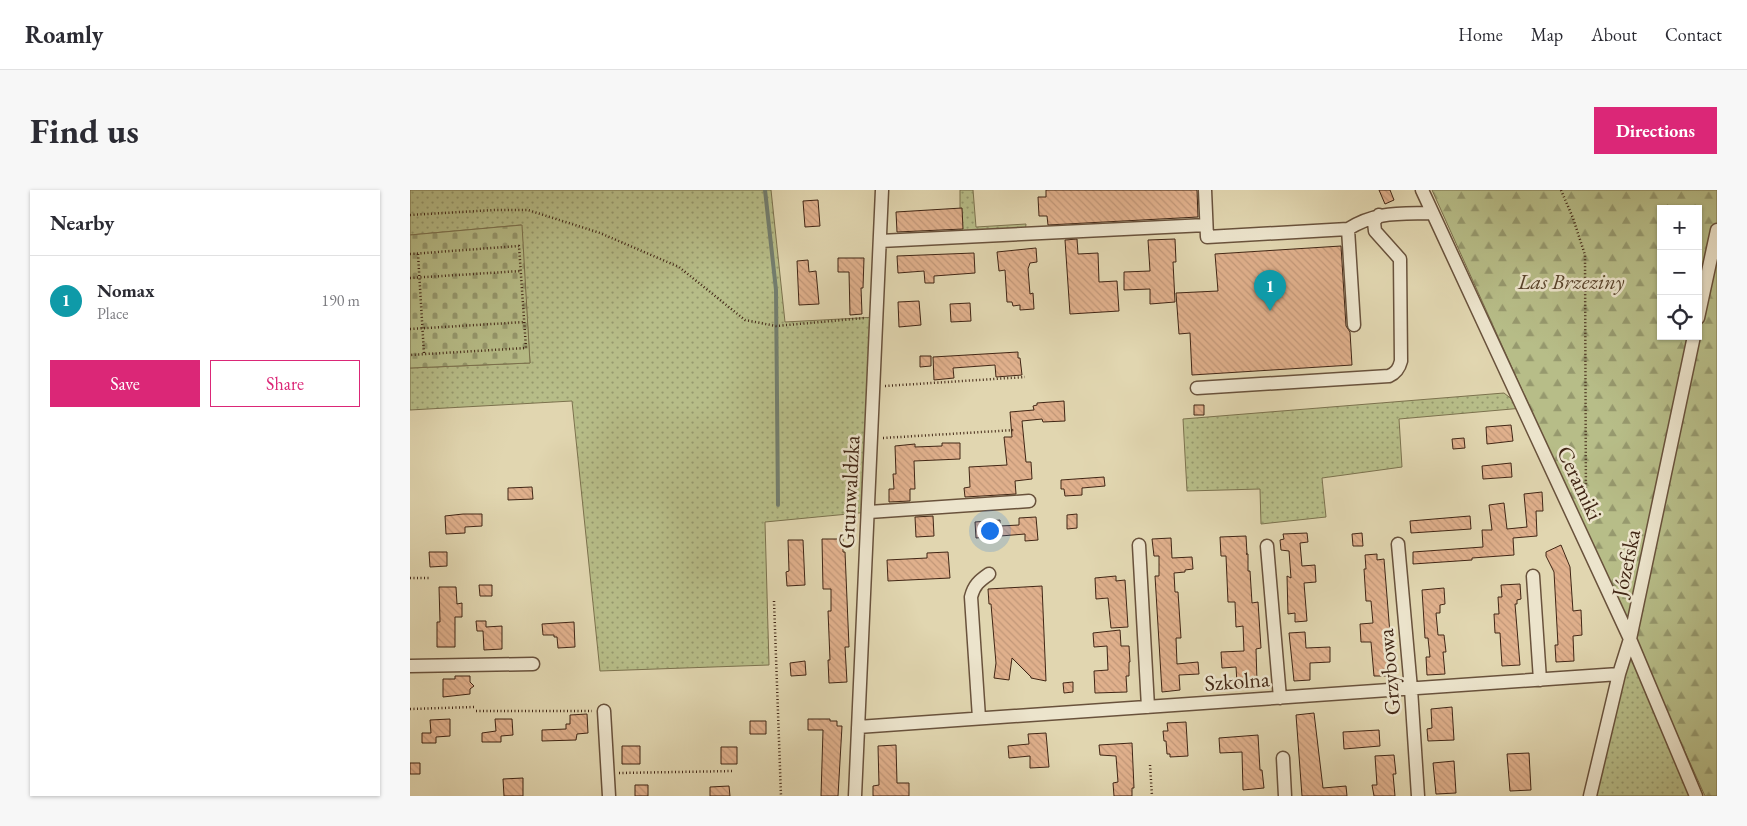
<!DOCTYPE html>
<html lang="en">
<head>
<meta charset="utf-8">
<style>
  :root { --surface:#fff; --page:#f7f7f7; --text:#2b2b33; --muted:#7c7c81; --line:#e1e1e2; --accent:#db2777 }
  body { margin:0; font-family:"EB Garamond",serif; background:var(--page); color:var(--text) }
  .controls { position:absolute; right:15px; top:15px; display:grid; overflow:hidden; border-radius:0px; box-shadow:0 1px 4px #0004 }
  .controls button { width:45px; height:45px; display:grid; place-items:center; padding:0; border:0; border-bottom:1px solid var(--line); background:var(--surface); color:var(--text); font:25px sans-serif }
  .you { position:absolute; left:579px; top:340px; width:18px; height:18px; margin:-12px; border:4px solid #fff; border-radius:50%; background:#1a73e8; box-shadow:0 0 0 8px #1a73e833 }
  .badge { display:grid; place-items:center; width:32px; height:32px; border-radius:50%; background:var(--accent); color:#fff; font-size:16px; font-weight:700 }
  .pin { position:absolute; translate:-50% -41px; filter:drop-shadow(0 1px 2px #0008) }
  .pin::after { content:''; position:absolute; top:26px; width:18px; height:15px; background:inherit; clip-path:polygon(0 0,100% 0,50% 100%) }
  .list { margin:0; padding:0; list-style:none }
  h2 { display:flex; justify-content:space-between; align-items:center; height:65px; margin:0; padding:0 20px; font-size:21px }
  h2 small { font-size:16px; font-weight:400; color:var(--muted) }
  .list li { display:grid; grid-template-columns:32px 1fr auto; gap:15px; align-items:center; box-sizing:border-box; height:90px; padding:0 20px; border-top:1px solid var(--line) }
  .list b { display:block; font-size:19px; white-space:nowrap }
  .list p { margin:0; font-size:16px; white-space:nowrap; color:var(--muted) }
  .list em { font-size:16px; font-style:normal; color:var(--muted) }
  .actions { display:flex; gap:10px; padding:15px 20px }
  .actions a { flex:1; padding:11px 0; border:1px solid var(--accent); border-radius:0px; text-align:center; font-size:18px; color:var(--accent) }
  .actions .main { background:var(--accent); color:#fff }
  .icon { flex:none; width:28px; height:28px; fill:none; stroke:currentColor; stroke-width:2; stroke-linecap:round; stroke-linejoin:round }
  .map { position:relative; flex:none; width:1307px; height:606px; overflow:hidden; border-radius:0px }
  header { display:flex; align-items:center; gap:30px; box-sizing:border-box; height:70px; padding:0 25px; background:var(--surface); border-bottom:1px solid var(--line) }
  header strong { font-size:24px }
  nav { display:flex; gap:28px; margin-inline-start:auto; font-size:18px }
  .intro { display:flex; align-items:center; justify-content:space-between; box-sizing:border-box; height:120px; padding:0 30px }
  h1 { margin:0; font-size:35px }
  .button { padding:12px 22px; border-radius:0px; background:var(--accent); color:#fff; font-size:18px; font-weight:700 }
  main { display:flex; gap:30px; padding:0 30px }
  aside { flex:1; background:var(--surface); border-radius:0px; box-shadow:0 1px 4px #0004 }
  .map>svg:first-child { display:block }
  .grass { fill:url(#grass-dots); stroke:#7c724e }
  .forest { fill:url(#forest-firs); stroke:#7c724e; fill-rule:evenodd }
  .cemetery { fill:url(#cemetery-stones); stroke:#7c724e }
  .lines { fill:none; stroke-linecap:round; stroke-linejoin:round }
  .stream { stroke:#737e6f; stroke-width:4 }
  .building { fill:url(#building-back-hatch); stroke:#412615 }
  .minor-casing { stroke:#69523c; stroke-width:15 }
  .path { stroke:#412615; stroke-width:2.5; stroke-dasharray:1 2.5; stroke-linecap:butt }
  .minor { stroke:#ece4cc; stroke-width:12 }
  .labels { text-anchor:middle; dominant-baseline:central; stroke-width:5; stroke-linejoin:round; paint-order:stroke }
  .park-label { font-size:22px; font-style:italic; fill:#59442c; stroke:#ece4cc }
  .street-label { font-size:22px; fill:#412615; stroke:#ece4cc }
</style>
</head>
<body>
<header>
<strong>Roamly</strong>
<nav><a>Home</a><a>Map</a><a>About</a><a>Contact</a></nav>
</header>
<div class="intro"><h1>Find us</h1><a class="button">Directions</a></div>
<main>
<aside>
<h2>Nearby<small></small></h2>
<ul class="list">
<li><span class="badge" style="background:#0f9aa8">1</span><div><b>Nomax</b><p>Place</p></div><em>190 m</em></li>
</ul>
<div class="actions"><a class="main">Save</a><a>Share</a></div>
</aside>
<div class="map">
<svg width="1307" height="606" viewBox="0 0 1307 606">
  <defs>
    <pattern id="grass-dots" width="8" height="8" patternUnits="userSpaceOnUse" patternTransform="scale(1.25)"><rect width="8" height="8" fill="#b7bd88"/><path d="M2 2h.1M6 6h.1" fill="none" stroke="#96996e" stroke-width="1.8" stroke-linecap="round"/></pattern>
    <pattern id="forest-firs" width="22" height="20" patternUnits="userSpaceOnUse" patternTransform="scale(1.25)"><rect width="22" height="20" fill="#b7bd88"/><path d="M5 1l3.5 6h-7zM16 11l3.5 6h-7z" fill="#96996e"/></pattern>
    <pattern id="cemetery-stones" width="16" height="16" patternUnits="userSpaceOnUse" patternTransform="scale(1.25)"><rect width="16" height="16" fill="#b7bd88"/><path d="M2 7V4a2 2 0 0 1 4 0v3zM10 15v-3a2 2 0 0 1 4 0v3z" fill="#96996e"/></pattern>
    <pattern id="building-back-hatch" width="6" height="6" patternUnits="userSpaceOnUse" patternTransform="scale(1.25)"><rect width="6" height="6" fill="#e0b08c"/><path d="M-1 5l2 2M0 0l6 6M5-1l2 2" fill="none" stroke="#c19778"/></pattern>
  </defs>
  <rect width="100%" height="100%" fill="#e1d6b0"/>
  <filter id="stains"><feTurbulence type="fractalNoise" baseFrequency=".004" numOctaves="4"/><feColorMatrix values="0 0 0 0 .2 0 0 0 0 .09 0 0 0 0 .02 0 0 0 .5 -.17"/></filter>
  <radialGradient id="worn" r=".72"><stop offset=".6" stop-color="#630" stop-opacity="0"/><stop offset="1" stop-color="#630" stop-opacity=".3"/></radialGradient>
  <path class="grass" d="M0 0H361L375 132 467 127 459 322 355 332 359 475 190 481 162 211 0 220V178L120 173 111 35 0 45Z
    M550 0H563L566 37 616 34 615 44 550 48Z
    M1094 203 1113 218 989 229 992 277 912 288 916 327 851 334 850 299 777 301 773 229Z
    M1220 449 1282 606H1182Z"/>
  <path class="forest" d="M1022 0H1307V606H1295ZM1251 19H1288V146H1251Z"/>
  <path class="cemetery" d="M112 35 120 173 0 178V45Z"/>
  <g class="lines">
    <path class="stream" d="M355 0 366 100 368 315"/>
  </g>
  <path class="building" d="M636 0H787L788 27 638 35 637 26H629L628 7H636Z
    M969 0H980L984 10 975 14Z
    M408 10 410 36 395 37 393 11Z
    M552 18 553 39 487 42 486 22Z
    M667 49 668 64 688 63 689 92 707 91 709 121 660 124 655 50Z
    M765 49 766 72H763L765 112 740 114V99L714 100V82L740 81 738 50Z
    M931 56 936 136 940 142 942 175 782 185 780 143 769 144 766 103 808 101 805 64Z
    M626 58 627 72 620 73 618 79 620 104 623 103 624 119 610 120V115L603 116 602 112H597L595 80 589 81 587 62Z
    M564 63 565 83 524 86V93H515L514 81 488 83 487 66Z
    M428 68H454L453 98H451L452 124 440 125 439 82H428Z
    M398 70 399 82 406 81 409 114 389 115 387 71Z
    M509 111 511 135 489 137 488 112Z
    M560 113 561 131 541 132 540 114Z
    M608 162V168H610L612 185 586 187 585 175 543 178 544 188 524 190 523 167Z
    M510 166H521V176L510 177Z
    M654 211 655 231 633 232 632 229 612 231 616 272H621L622 289 605 291 606 304 555 307 554 298 560 297 559 277 597 275 594 247H602L600 222 624 220 623 216 627 215V213Z
    M784 215H794V225H784Z
    M1101 235 1103 251 1077 254 1076 237Z
    M1054 248 1055 258 1043 259 1042 249Z
    M532 253H550V269L504 271 505 299H500V311L479 312V299H484L483 284H486L485 256 505 254V257L532 256Z
    M1101 273 1102 287 1073 289 1072 276Z
    M694 287 695 296 672 298V305L655 306 654 299H651V290Z
    M122 297 123 309 98 310V298Z
    M1132 302 1133 321H1126L1127 346 1103 348 1104 365 1062 368V370L1003 374V362L1073 357 1072 340H1082L1079 315 1094 313 1097 339 1117 337 1114 304Z
    M53 324H72V336L55 337V343L36 344 35 326Z
    M667 324V338L657 339V325Z
    M523 326 524 346 506 347 505 327Z
    M1060 326 1061 339 1001 343 1000 331Z
    M626 327 628 350 615 351V344L566 348 565 332 590 330V336L609 335V328Z
    M897 343 898 352 890 353 892 376 905 375 906 392 894 393 897 431 885 432V423L878 424 877 386 881 388 879 361 871 360 870 350 874 349 873 344Z
    M952 343 953 356H943L942 344Z
    M836 346 837 364H836H838V381H840L842 413 848 412 851 458 846 459 847 492 827 493 826 477 812 478 811 462 834 461 833 436 826 437 825 412H818L816 366H811L810 347Z
    M761 348 762 368 782 367 783 379 775 380V382L764 383 765 402H768L771 448H766L767 474 788 472 789 484 769 485 770 500 752 502 745 386H749V366H744L742 349Z
    M412 349H433V362H435L439 457H435L437 492 419 493 418 470H420L418 421H421V399H413Z
    M378 350H393L395 395 377 396 376 382 379 381Z
    M1151 355 1160 377 1163 421 1171 420 1172 445 1163 446 1164 471 1146 472 1145 455H1148L1144 382 1136 366V362Z
    M19 362H37V376L20 377Z
    M538 362 540 388 478 391 477 370 517 368V363Z
    M967 364V370L974 369 980 444 979 451H977L980 486H964L961 452H951L950 434 963 433 961 411H956L954 379H956L955 365Z
    M706 386V391L715 390 718 437 701 438 698 408 686 409 685 388Z
    M1110 394 1111 409 1107 410V414H1105L1110 475 1092 476 1090 443H1085L1084 424H1089L1088 407H1092L1091 395Z
    M69 395H82V406H70Z
    M632 396 636 491 621 488V487L602 468 599 490 584 488 586 473 584 450 581 414H579L578 399Z
    M29 397H46L47 414 52 413V427H45V457H27V432H30Z
    M1034 398 1035 414 1030 415V423H1026L1028 445H1034L1036 462H1033L1035 484 1017 485 1016 467H1020L1018 448H1015L1012 400Z
    M66 431H76V437L92 436V459L74 460 73 441H67Z
    M164 432 165 457 148 458 147 447H144V445H133L132 434Z
    M710 440 711 456H719L720 472H719V486H716L717 502 685 503 684 481 698 480 697 456 684 457 683 443Z
    M895 442 896 458 920 457V472L900 473V490L884 491 879 443Z
    M395 471 396 485 381 486 380 473Z
    M45 486H60V492L64 496 60 499V504L33 507V489H45Z
    M663 492V502L654 503 653 493Z
    M1042 517 1044 550 1018 551 1017 539 1022 538 1021 519Z
    M904 523 913 598 936 596 937 606H892L886 525Z
    M177 524 178 543 167 544 166 550 132 551V540L156 539V534H160V525Z
    M40 529V546L26 547V553H12V543H21L20 530Z
    M85 529H102L103 545 91 546V552H72V543L86 541Z
    M398 529H420V531H427V536H432L428 606H411L413 540H398Z
    M340 531H356V544H340Z
    M776 532 778 566 760 567V564H757L756 551H754L753 541H758L757 533Z
    M969 540 970 556 934 559 933 542Z
    M636 543 639 577 620 578V566L599 568 598 556 619 554 618 544Z
    M848 545 850 580H852L854 598 833 600 832 562 810 563 809 548Z
    M722 553 724 598H722V606H704L703 593 708 592 706 566 690 565 689 555Z
    M486 555 487 593H499V606H463V596L469 595 468 556Z
    M212 556H230V574H212Z
    M311 557H327V574H311Z
    M1119 563 1121 600 1100 601 1097 564Z
    M984 565 986 584H983L985 606H964L962 595H967L965 566Z
    M1044 571 1046 603 1026 604 1023 573Z
    M0 573H10V584H0Z
    M113 588V606H94L93 589Z
    M225 595H238V606H225Z
    M319 596 320 606H300V597Z"/>
  <g class="lines">
    <defs>
      <path id="minor" d="M795 0 797 47 938 39 944 135
        M1012 0 1220 449 1286 606
        M938 39C967 21 989 24 1022 23
        M470 51 796 35
        M1288 128 1307 40
        M787 198 979 186C986 183 989 179 991 171L990 69 965 41 964 32 969 25
        M459 322 619 311
        M988 354 1001 499 1008 606
        M729 355 738 517
        M857 356 870 508
        M1123 386 1130 490
        M0 476 123 474
        M194 521 199 606
        M569 528 561 407C564 395 569 391 579 384
        M448 537 1209 484
        M873 568 875 606
        M445 606 472 0
        M1180 606 1209 484 1220 449 1284 146"/>
    </defs>
    <use href="#minor" class="minor-casing"/>
    <path class="path" d="M1151 0 1163 28 1175 65 1176 323
      M0 25 84 20H118L190 43 269 77 335 130 366 136 455 128
      M0 64 109 56 116 158 0 165
      M8 64 14 164
      M0 88 111 81
      M0 139 115 132
      M475 196 615 187
      M473 248 605 240
      M0 388H20
      M364 411 371 606
      M0 519 64 517
      M66 521H182
      M740 575 742 606
      M209 583 324 581"/>
    <use href="#minor" class="minor"/>
  </g>
  <g class="labels">
    <g class="park-label">
      <text x="1161" y="91">Las Brzeziny</text>
    </g>
    <g class="street-label">
      <text transform="translate(1170 293) rotate(65)">Ceramiki</text>
      <text transform="translate(439 302) rotate(-87)">Grunwaldzka</text>
      <text transform="translate(1216 373) rotate(-78)">Józefska</text>
      <text transform="translate(979 482) rotate(-95)">Grzybowa</text>
      <text transform="translate(827 491) rotate(-4)">Szkolna</text>
    </g>
  </g>
  <rect width="100%" height="100%" filter="url(#stains)"/>
  <rect width="100%" height="100%" fill="url(#worn)"/>
</svg>
<div class="controls">
<button>+</button>
<button>−</button>
<button><svg class="icon" aria-label="locate" viewBox="0 0 24 24"><circle cx="12" cy="12" r="6"/><path d="M12 2v4M12 18v4M2 12h4M18 12h4"/></svg></button>
</div>
<div class="you"></div>
<div class="pin badge" style="left:860px;top:121px;background:#0f9aa8">1</div>
</div>
</main>
</body>
</html>
